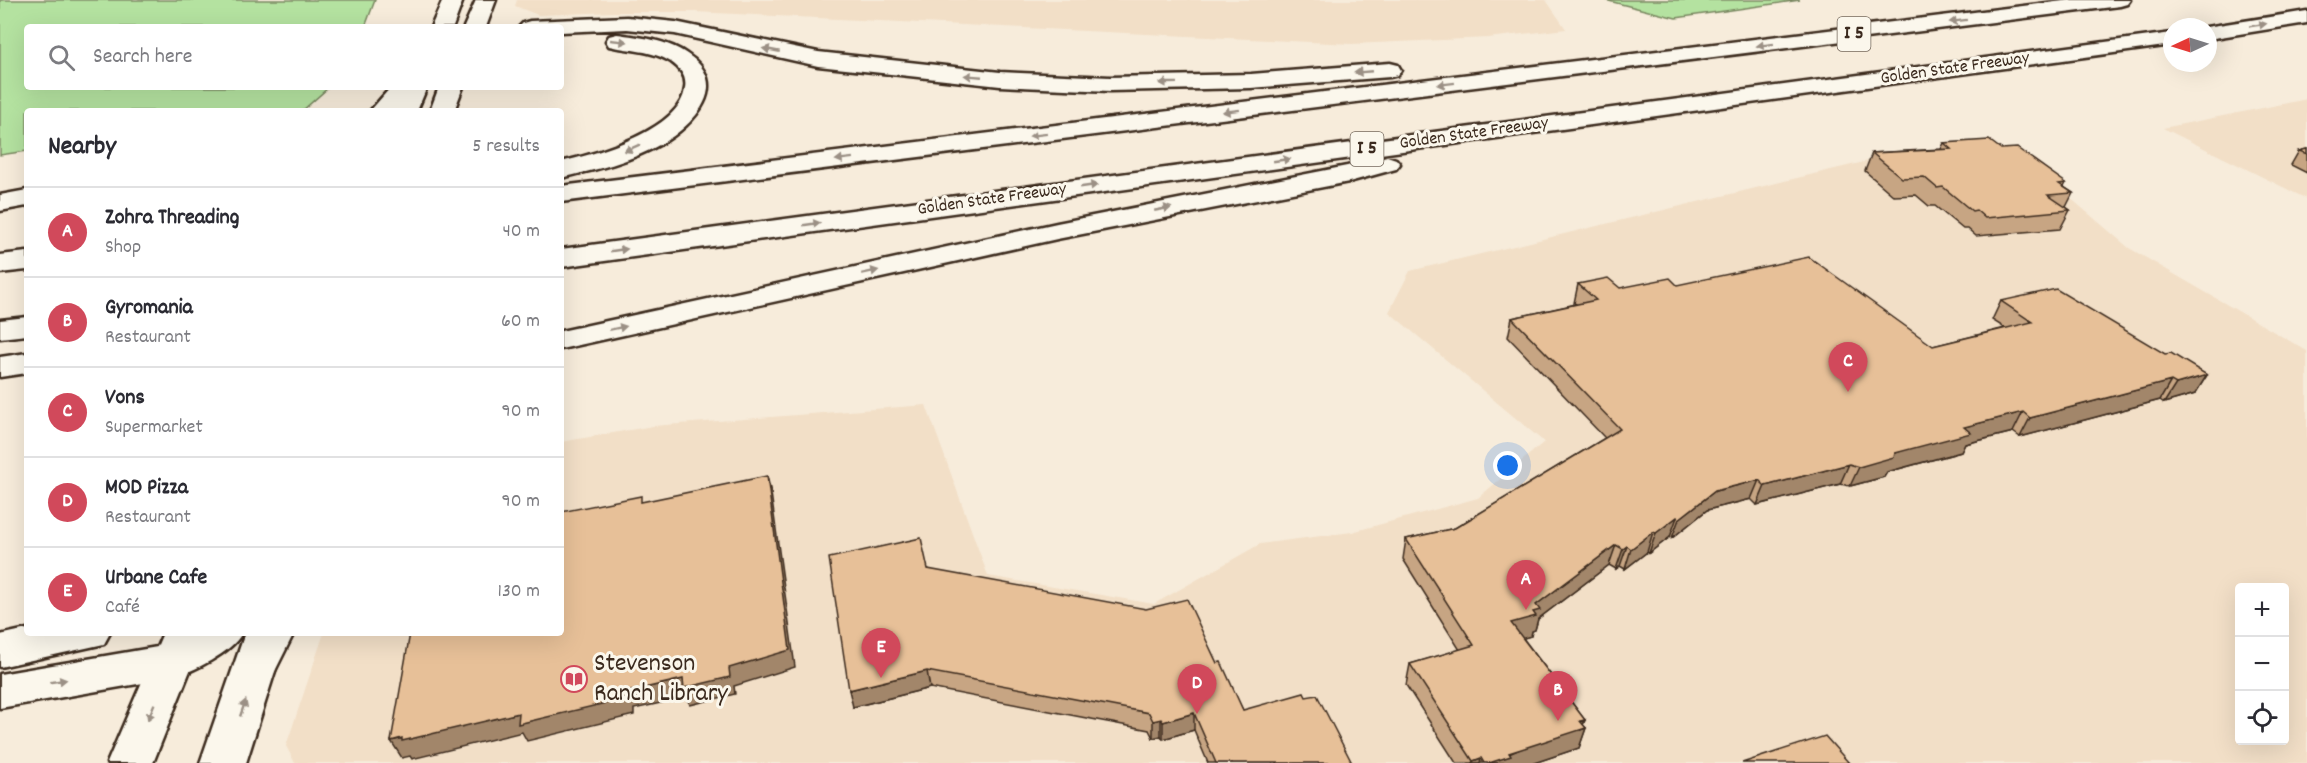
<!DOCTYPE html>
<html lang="en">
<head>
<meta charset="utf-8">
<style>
  :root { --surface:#fff; --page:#f7f7f7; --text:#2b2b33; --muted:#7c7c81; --line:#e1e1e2; --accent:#d1495b }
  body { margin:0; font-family:Dekko,sans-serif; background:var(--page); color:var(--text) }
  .controls { position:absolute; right:18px; bottom:18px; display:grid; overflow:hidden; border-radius:6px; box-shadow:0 6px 24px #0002 }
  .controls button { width:54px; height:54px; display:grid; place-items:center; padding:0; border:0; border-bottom:2px solid var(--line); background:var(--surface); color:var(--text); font:30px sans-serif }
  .compass { position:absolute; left:2163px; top:18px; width:54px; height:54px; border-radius:50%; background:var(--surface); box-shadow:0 6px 24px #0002; rotate:266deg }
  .you { position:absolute; left:1508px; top:466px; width:21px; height:21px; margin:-15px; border:4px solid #fff; border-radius:50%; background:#1a73e8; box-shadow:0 0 0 9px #1a73e833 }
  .badge { display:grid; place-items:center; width:39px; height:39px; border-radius:50%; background:var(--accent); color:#fff; font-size:20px; font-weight:700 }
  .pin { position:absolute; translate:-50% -50px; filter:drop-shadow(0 2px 3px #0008) }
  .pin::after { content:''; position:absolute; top:32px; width:21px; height:18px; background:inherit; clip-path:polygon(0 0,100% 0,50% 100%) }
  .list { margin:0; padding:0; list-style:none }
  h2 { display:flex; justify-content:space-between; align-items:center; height:78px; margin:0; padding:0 24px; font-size:26px }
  h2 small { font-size:20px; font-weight:400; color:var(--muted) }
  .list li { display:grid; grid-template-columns:39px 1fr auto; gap:18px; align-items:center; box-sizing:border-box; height:90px; padding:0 24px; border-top:2px solid var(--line) }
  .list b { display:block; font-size:22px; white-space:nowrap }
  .list p { margin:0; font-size:20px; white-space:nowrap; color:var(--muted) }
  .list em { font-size:20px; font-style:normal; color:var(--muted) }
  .icon { flex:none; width:33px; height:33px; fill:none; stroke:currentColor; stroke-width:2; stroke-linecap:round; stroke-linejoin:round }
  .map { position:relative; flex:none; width:2307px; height:763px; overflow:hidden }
  .search { position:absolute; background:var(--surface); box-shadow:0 6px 24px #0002; left:24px; top:24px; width:540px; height:66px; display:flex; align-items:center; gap:15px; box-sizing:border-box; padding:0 21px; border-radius:6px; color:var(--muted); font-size:22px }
  .panel { position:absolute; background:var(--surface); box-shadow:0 6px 24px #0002; left:24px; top:108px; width:540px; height:528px; border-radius:6px }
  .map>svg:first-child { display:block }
  .built { fill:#f2dfc7; fill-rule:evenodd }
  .green { fill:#b4e2a0; stroke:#78865f; stroke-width:1.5 }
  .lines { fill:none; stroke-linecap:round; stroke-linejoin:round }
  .secondary-casing { stroke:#3b2a1e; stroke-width:5 }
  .motorway-casing { stroke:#3b2a1e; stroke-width:5 }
  .secondary { fill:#fbf7ec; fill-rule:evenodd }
  .motorway { fill:#fbf7ec; fill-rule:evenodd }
  .wall { fill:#c7a583; stroke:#3b2a1e; stroke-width:1.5 }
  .shaded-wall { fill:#a2866a; stroke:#3b2a1e; stroke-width:1.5 }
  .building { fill:#e7c098; stroke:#3b2a1e; stroke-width:1.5 }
  .oneway { fill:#9b9085 }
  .labels { text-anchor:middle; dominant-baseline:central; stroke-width:6; stroke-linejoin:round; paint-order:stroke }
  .far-street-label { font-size:18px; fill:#3b2a1e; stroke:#fbf7ec }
  .shield { fill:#fbf7ec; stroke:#75685c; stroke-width:1.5 }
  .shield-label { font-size:20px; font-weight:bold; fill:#3b2a1e }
  .near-poi-label { font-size:26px; fill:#3b2a1e; stroke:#fbf7ec; text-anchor:start }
</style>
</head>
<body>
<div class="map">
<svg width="2307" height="763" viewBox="0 0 2307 763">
  <rect width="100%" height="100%" fill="#f7ecdb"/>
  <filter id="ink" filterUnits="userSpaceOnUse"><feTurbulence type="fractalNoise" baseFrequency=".0167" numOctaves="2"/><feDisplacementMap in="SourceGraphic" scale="12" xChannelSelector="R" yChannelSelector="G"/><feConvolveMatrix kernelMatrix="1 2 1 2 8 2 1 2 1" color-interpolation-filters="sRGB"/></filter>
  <g filter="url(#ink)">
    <path class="built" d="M517 0H1546L1566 29 1488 38 1352 44 695 12H614L538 15 515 6Z
      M2307 99V199L2163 128Z
      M1910 151 2021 156 2129 248 2307 351V763H295L286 746 324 633H561V442L653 426 926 405 988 576 1154 604 1260 544 1352 532 1478 498 1544 442 1389 312 1410 271ZM2240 588H2284V740H2240Z"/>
    <path class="green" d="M0 0H375L365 27H27V87H329L302 111H27V151L0 155Z
      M1605 0H1800L1676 18Z"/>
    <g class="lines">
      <defs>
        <path id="secondary" d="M443 0H463L453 27H431Z
          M476 0H496L486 27H464Z
          M403 87H427L417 111H393Z
          M439 87H463L454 111H430Z
          M163 633H205L153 763H107Z
          M245 633H287L246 763H200Z"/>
        <path id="motorway" d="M2071 0H2130L2127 4 2120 6 561 202V186Z
          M2307 11V23L2208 39 2206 27Z
          M627 17 675 22 818 52 1000 72 1110 77 1251 74 1390 63 1398 65 1401 70 1398 75 1390 77 1251 88 1110 91 1000 86 818 66 675 34 627 29 561 32V27H519L523 23 530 21Z
          M2172 33V45L561 267V249Z
          M617 34C640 37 667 40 687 54 733 84 694 125 661 144 630 162 595 170 561 178V162C595 154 681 130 685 88 687 77 681 69 671 62 652 50 630 51 609 46L606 41 609 36Z
          M391 87H416L395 111H370Z
          M1387 156 1396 159 1400 164 1396 169 1349 182 1057 239 561 349V331L1057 223 1347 166Z
          M27 190V206L0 211V195Z
          M27 252V270L0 273V255Z
          M27 317V335L0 338V320Z
          M27 353V373L0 377V357Z
          M27 629V633H110L104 644 0 667V635Z
          M186 633H242C231 653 194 671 172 678L0 708V674L163 646Z
          M252 633H294L272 677 257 682 242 677 236 665Z"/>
      </defs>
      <use href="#secondary" class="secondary-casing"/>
      <use href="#motorway" class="motorway-casing"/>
      <use href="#secondary" class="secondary"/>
      <use href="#motorway" class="motorway"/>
    </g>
    <path class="wall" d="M1944 143 2001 149 2066 183 2064 187 2073 193 2066 207 2070 210 2060 229 1976 236 1968 229H1963L1935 206H1929L1916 195 1894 196 1865 171 1872 153 1941 149Z
      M2307 149V173L2291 165 2299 151Z
      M1578 284 1620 288 1677 285 1933 346 2005 328 1992 320 2001 301 2165 354 2207 375 2195 394 2164 403 2160 400 2020 437 2013 432 1965 444 1961 452 1887 472 1884 477 1850 486 1840 484 1757 505 1751 499 1707 510 1672 538 1670 537 1649 553 1647 552 1625 569 1620 566 1616 569 1609 565 1538 619 1535 630 1532 631 1531 636 1523 638 1585 720 1583 725 1586 728 1579 748 1534 763H1456L1406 685 1410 664 1460 650 1403 559 1406 539 1455 528 1605 438 1508 337 1512 318 1576 304 1574 303Z
      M928 569 1217 663 1243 710 1352 763H1208L1194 730 1163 739 1161 736 1153 738 1149 730 930 688 853 707Z"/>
    <path class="shaded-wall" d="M2207 375 2195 394 2164 403 2176 384Z
      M2171 381 2160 400 2020 437 2030 418Z
      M2023 412 2013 432 1965 444 1961 452 1887 472 1884 477 1850 486 1859 467 1964 427Z
      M1849 464 1840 484 1757 505 1765 486Z
      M767 476 771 493 795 667 734 686 735 694 690 705 687 697 634 709V715L527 741 522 732 412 759 410 756 402 758 391 741 519 713 627 692 729 668Z
      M1759 480 1751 499 1707 510 1672 538 1679 519 1715 491Z
      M1677 517 1670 537 1649 553 1656 533Z
      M1653 532 1647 552 1625 569 1631 549Z
      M1616 545 1609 565 1538 619 1535 630 1532 631 1531 636 1506 643 1511 623Z
      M1627 546 1620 566 1616 569 1623 549Z
      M927 671 930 688 853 707 849 690Z
      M1194 713V730L1163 739V722Z
      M1161 719V736L1153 738V721Z
      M1585 720 1581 730 1586 728 1579 748 1534 763H1489Z
      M1481 758 1480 763H1472L1473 761Z"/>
    <path class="building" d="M1989 140 2001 149 2017 148 2066 183 2059 184 2073 193 2048 195 2070 210 1985 218 1976 210 1972 211 1943 187 1937 188 1924 177 1902 178 1872 153 1951 149 1944 143Z
      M2307 149V154L2299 151Z
      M1809 257 1933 346 2032 322 2001 301 2056 289 2165 354 2171 353 2207 375 2176 384 2171 381 2030 418 2023 412 1964 427 1971 433 1895 453 1894 457 1859 467 1849 464 1765 486 1759 480 1715 491 1679 519 1677 517 1656 533 1653 532 1631 549 1627 546 1623 549 1616 545 1536 605 1540 610 1533 612 1536 616 1511 623 1585 720 1580 721 1586 728 1509 753 1511 756 1489 763H1484L1481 758 1473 761 1410 664 1474 645 1406 539 1455 528 1620 429 1512 318 1596 300 1578 284 1608 278 1620 288 1670 278 1677 285Z
      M767 476 790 650 729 668 730 677 684 688 683 679 627 692V698L518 724 519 713 402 741V738L391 741 410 633H561V512L641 496V502Z
      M921 538 928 569 1146 609 1187 599 1217 663 1221 662 1243 710 1304 693 1306 697 1317 695 1352 763H1216L1194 713 1163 722 1161 719 1153 721 1149 713 927 671 849 690 829 558Z
      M1825 736 1849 763H1742Z"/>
    <defs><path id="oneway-solid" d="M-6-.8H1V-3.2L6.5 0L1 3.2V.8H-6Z" transform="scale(1.5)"/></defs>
    <g class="oneway">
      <use href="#oneway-solid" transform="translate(1958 21) rotate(173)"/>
      <use href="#oneway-solid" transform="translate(2258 25) rotate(-9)"/>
      <use href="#oneway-solid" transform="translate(619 41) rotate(6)"/>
      <use href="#oneway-solid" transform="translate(1765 45) rotate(173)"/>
      <use href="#oneway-solid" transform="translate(771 50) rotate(-169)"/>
      <use href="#oneway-solid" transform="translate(1363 72) rotate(175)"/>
      <use href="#oneway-solid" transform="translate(973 76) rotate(-175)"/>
      <use href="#oneway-solid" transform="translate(1168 83) rotate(179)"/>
      <use href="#oneway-solid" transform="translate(1446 84) rotate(173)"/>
      <use href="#oneway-solid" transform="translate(1231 111) rotate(173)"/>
      <use href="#oneway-solid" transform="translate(1038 135) rotate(173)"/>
      <use href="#oneway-solid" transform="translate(632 148) rotate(156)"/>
      <use href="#oneway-solid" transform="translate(844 159) rotate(173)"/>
      <use href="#oneway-solid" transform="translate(1282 160) rotate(-8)"/>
      <use href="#oneway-solid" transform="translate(1089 186) rotate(-8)"/>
      <use href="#oneway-solid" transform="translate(1163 209) rotate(-11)"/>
      <use href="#oneway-solid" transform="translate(812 224) rotate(-8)"/>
      <use href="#oneway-solid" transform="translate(619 250) rotate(-8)"/>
      <use href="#oneway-solid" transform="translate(870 272) rotate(-12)"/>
      <use href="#oneway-solid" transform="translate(618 328) rotate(-12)"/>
      <use href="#oneway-solid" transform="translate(58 681) rotate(-9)"/>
      <use href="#oneway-solid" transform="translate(243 708) rotate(-71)"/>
      <use href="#oneway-solid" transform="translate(151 712) rotate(112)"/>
    </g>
  </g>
  <defs>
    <symbol id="library-ring" viewBox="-11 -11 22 22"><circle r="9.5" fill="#fbf7ec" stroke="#d1495b" stroke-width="1.5"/><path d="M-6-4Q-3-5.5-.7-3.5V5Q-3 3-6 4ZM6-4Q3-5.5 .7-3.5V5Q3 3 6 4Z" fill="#d1495b"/></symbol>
  </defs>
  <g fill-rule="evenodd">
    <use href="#library-ring" x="559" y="664" width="30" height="30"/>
  </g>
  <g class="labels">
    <g class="far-street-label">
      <text transform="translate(1955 69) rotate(-8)">Golden State Freeway</text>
      <text transform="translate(1474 134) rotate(-8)">Golden State Freeway</text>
      <text transform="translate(992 200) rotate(-8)">Golden State Freeway</text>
    </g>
    <g class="shield">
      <rect x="1837.5" y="17" width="33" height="34" rx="4.5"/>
      <rect x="1350.5" y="132" width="33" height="34" rx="4.5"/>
    </g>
    <g class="shield-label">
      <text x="1854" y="34">I 5</text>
      <text x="1367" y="149">I 5</text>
    </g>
    <g class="near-poi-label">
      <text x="594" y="664">Stevenson<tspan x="594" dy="30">Ranch Library</tspan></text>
    </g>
  </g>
</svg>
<div class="controls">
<button>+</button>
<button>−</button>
<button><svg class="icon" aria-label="locate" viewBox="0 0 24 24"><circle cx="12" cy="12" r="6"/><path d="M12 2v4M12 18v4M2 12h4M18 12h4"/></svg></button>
</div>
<svg class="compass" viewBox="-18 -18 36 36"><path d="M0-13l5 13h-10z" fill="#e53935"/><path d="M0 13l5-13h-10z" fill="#7c7c81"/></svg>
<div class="you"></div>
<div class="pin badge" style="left:1526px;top:610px">A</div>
<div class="pin badge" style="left:1558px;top:721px">B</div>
<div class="pin badge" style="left:1848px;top:392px">C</div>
<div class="pin badge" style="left:1197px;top:714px">D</div>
<div class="pin badge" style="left:881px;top:678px">E</div>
<div class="search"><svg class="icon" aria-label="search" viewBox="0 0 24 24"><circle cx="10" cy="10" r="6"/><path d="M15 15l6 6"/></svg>Search here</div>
<section class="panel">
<h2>Nearby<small>5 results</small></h2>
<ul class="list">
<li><span class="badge">A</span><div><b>Zohra Threading</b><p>Shop</p></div><em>40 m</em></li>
<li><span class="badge">B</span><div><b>Gyromania</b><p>Restaurant</p></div><em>60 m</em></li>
<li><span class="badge">C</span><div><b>Vons</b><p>Supermarket</p></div><em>90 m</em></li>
<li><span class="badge">D</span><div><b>MOD Pizza</b><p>Restaurant</p></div><em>90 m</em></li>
<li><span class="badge">E</span><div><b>Urbane Cafe</b><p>Café</p></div><em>130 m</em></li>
</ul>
</section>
</div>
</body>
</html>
